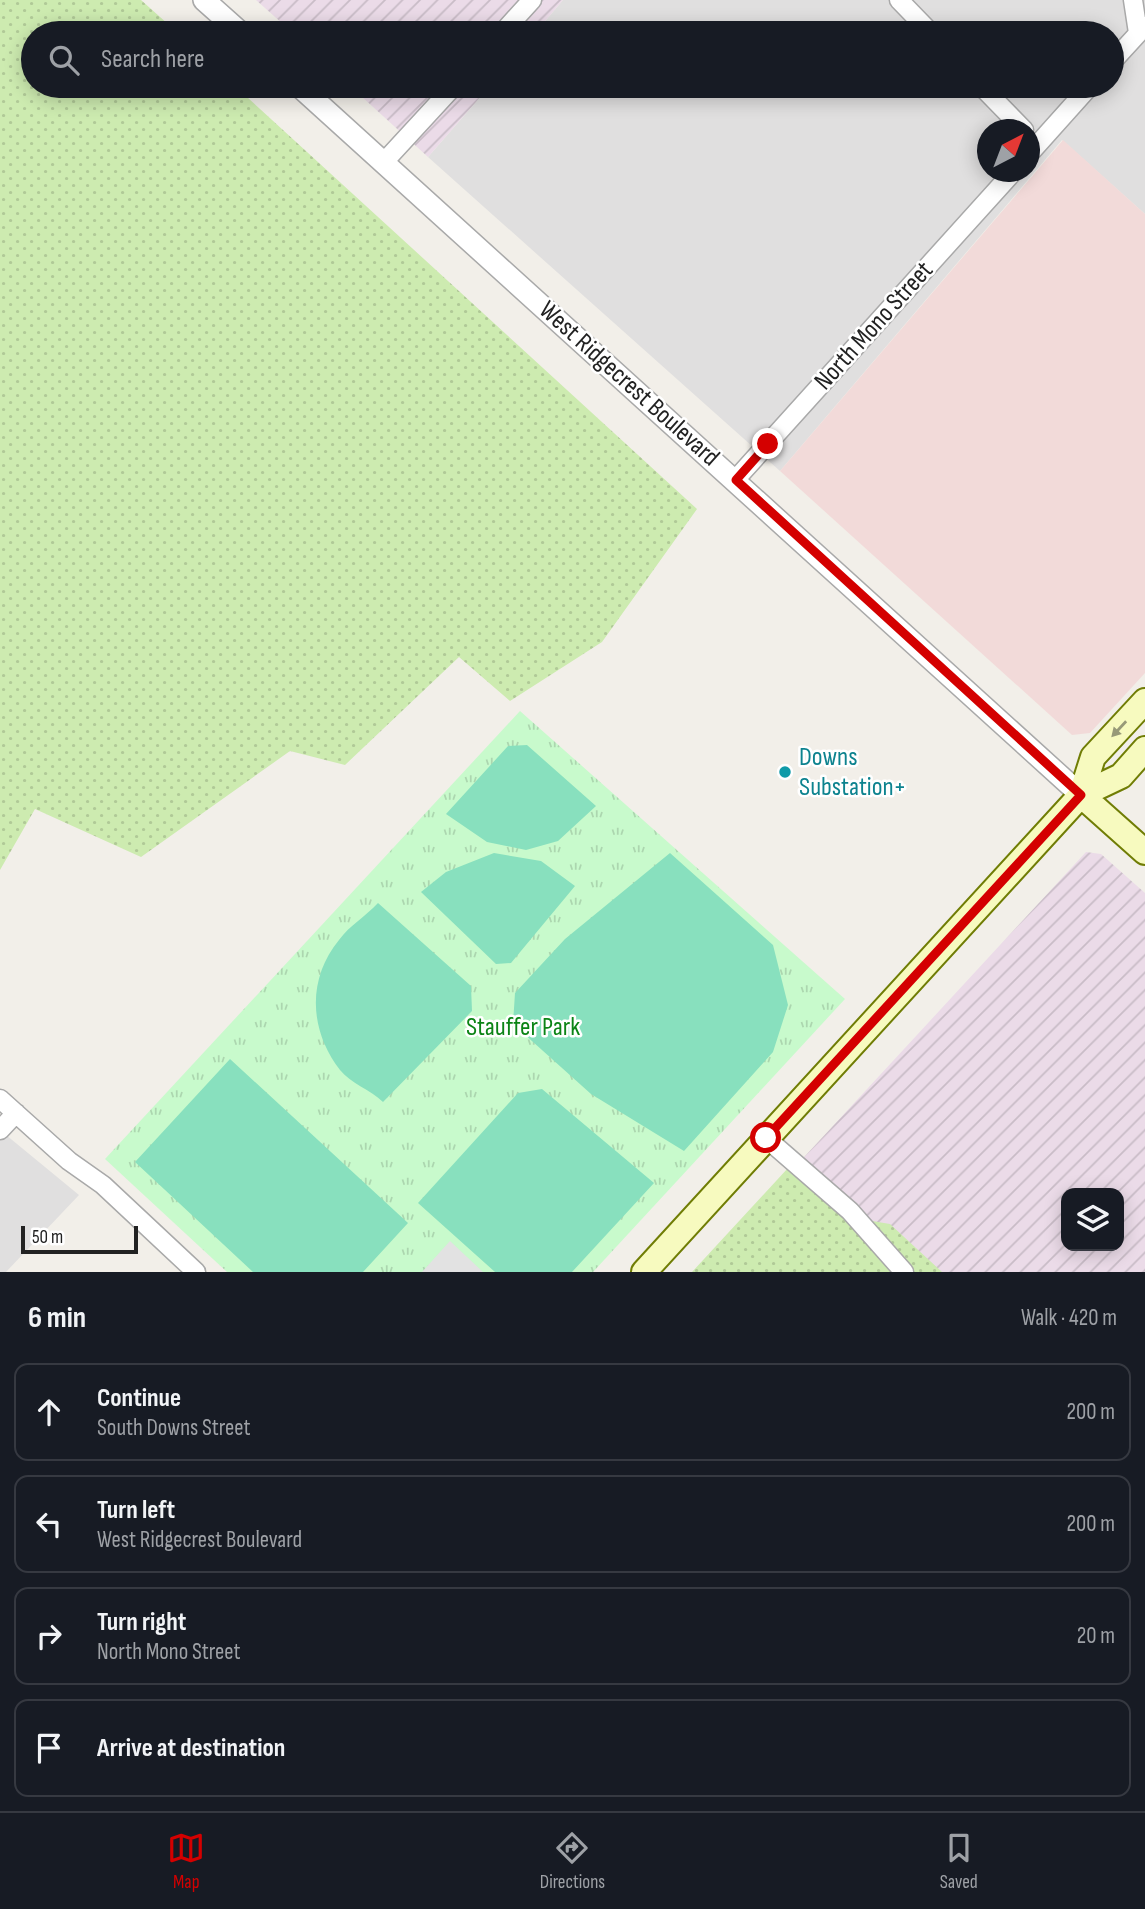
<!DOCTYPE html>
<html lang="en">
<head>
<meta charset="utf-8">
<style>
  :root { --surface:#171b24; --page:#20242c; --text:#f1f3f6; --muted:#9ea1a6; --line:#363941; --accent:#d40000 }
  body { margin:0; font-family:"Sofia Sans Condensed",sans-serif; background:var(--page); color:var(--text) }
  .controls { position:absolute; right:21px; bottom:21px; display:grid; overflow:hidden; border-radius:14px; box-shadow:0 4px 18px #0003 }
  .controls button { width:63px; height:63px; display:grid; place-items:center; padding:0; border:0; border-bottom:2px solid var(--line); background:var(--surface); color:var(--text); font:35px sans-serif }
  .compass { position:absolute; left:977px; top:119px; width:63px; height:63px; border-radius:50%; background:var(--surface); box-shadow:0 4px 18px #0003; rotate:42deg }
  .scale { position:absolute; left:21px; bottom:18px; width:117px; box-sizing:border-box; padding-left:7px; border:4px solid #222; border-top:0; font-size:19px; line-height:24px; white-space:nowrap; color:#222; -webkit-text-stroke:5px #fff; paint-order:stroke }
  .stop { position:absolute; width:21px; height:21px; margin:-16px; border:5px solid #d40000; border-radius:50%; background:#fff }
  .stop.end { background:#d40000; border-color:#fff; box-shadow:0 2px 7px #0008 }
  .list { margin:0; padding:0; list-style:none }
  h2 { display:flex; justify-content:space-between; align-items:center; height:91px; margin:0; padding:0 28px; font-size:30px }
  h2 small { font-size:23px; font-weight:400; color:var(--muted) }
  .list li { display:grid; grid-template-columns:46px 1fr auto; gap:21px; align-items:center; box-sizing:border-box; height:98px; margin:0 14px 14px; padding:0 14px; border:2px solid var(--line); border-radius:14px }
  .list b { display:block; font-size:26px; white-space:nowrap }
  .list p { margin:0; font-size:23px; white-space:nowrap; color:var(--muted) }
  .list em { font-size:23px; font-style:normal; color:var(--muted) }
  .icon { flex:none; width:38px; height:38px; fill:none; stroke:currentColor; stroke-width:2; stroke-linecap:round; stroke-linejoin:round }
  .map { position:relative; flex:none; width:1145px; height:1272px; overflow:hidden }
  .search { position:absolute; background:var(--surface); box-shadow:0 4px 18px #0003; left:21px; right:21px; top:21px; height:77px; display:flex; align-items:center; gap:18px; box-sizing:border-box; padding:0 24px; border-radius:38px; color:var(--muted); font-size:26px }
  .sheet { height:539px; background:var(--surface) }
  nav { display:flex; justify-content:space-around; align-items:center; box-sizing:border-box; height:98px; border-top:2px solid var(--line); background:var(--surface); font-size:19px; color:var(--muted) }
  nav a { display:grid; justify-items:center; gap:4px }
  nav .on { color:var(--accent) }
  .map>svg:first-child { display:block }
  .residential { fill:#e0dfdf; fill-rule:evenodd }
  .commercial { fill:#f2dad9 }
  .industrial { fill:url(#industrial-furrows); fill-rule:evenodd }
  .grass { fill:url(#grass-dots) }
  .park { fill:url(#park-tufts) }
  .pitch { fill:#88e0be }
  .parking { fill:#e2e2e2 }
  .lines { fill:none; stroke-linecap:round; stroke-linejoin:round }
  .minor-casing { stroke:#a9a9a9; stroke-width:21 }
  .tertiary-casing { stroke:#a9a9a9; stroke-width:24 }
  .secondary-casing { stroke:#707d05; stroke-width:28 }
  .minor { stroke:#fff; stroke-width:18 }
  .tertiary { stroke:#fff; stroke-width:21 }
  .secondary { stroke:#f7fabf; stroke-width:24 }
  .oneway { fill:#979978 }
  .route { stroke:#d40000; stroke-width:9 }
  .culture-dot { fill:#0f9aa8; stroke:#fff; stroke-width:2.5 }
  .labels { text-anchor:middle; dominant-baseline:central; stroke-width:5; stroke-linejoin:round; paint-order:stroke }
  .street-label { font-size:26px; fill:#222; stroke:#fff }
  .culture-label { font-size:26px; fill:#0d838f; stroke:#fff; text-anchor:start }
  .park-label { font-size:26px; fill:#0c8416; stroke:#fff }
</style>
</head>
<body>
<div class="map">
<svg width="1145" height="1272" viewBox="0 0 1145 1272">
  <defs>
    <pattern id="industrial-furrows" width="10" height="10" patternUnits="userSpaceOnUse" patternTransform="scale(1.75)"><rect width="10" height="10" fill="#ebdbe8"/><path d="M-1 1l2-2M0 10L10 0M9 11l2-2" fill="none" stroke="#c9bcc7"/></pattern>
    <pattern id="grass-dots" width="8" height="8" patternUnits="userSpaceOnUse" patternTransform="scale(1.75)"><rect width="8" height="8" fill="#cdebb0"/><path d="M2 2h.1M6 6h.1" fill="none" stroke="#b0c997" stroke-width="1.8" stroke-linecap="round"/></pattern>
    <pattern id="park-tufts" width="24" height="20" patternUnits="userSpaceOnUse" patternTransform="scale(1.75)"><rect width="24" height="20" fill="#c8facc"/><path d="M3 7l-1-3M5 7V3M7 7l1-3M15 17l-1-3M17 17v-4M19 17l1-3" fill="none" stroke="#acd6af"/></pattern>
  </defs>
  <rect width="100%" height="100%" fill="#f2efe9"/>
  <path class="residential" d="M563 0H1145V214L1062 140 780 471 428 157 490 86H1112V33H535ZM988 130H1030V172H988Z
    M0 1130 79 1195 6 1272H0Z"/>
  <path class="commercial" d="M1063 140 1145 214V673L1090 733 1072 735 780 471Z"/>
  <path class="industrial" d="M256 0H563L535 33H293Z
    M350 86H490L428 157Z
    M1086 852 1101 854 1145 893V1272H698ZM1066 1193H1119V1246H1066Z"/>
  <path class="grass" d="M0 0H141L178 33H33V86H235L697 509 602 642 510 701 459 657 345 765 290 751 141 857 35 809 0 870Z
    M788 1168 866 1220 890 1224 942 1272H692Z"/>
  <path class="park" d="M520 711 845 999 593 1272H227L105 1159Z"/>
  <path class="pitch" d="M527 745 596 806 558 841 526 850 487 842 446 814 508 746Z
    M494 853 541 861 575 886 511 963 496 964 421 892 446 872Z
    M670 853 773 945 788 1005 773 1052 684 1151 591 1094 513 1024 515 993 565 939Z
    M378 903 471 986 472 1011 383 1102C371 1090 350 1083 340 1070 309 1030 307 979 339 940 350 925 365 917 378 903Z
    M230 1059 408 1223 363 1272H253L135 1162Z
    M542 1089 654 1183 572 1272H495L418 1203 518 1093Z"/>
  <path class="parking" d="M450 1241 483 1272H422Z"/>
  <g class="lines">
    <defs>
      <path id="minor" d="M899 0 931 33
        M1133 0 1138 33
        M502 33 532 0
        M1112 62 1145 26
        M981 86 1024 130
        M1030 153 1090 86
        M384 162 454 86
        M736 479 1013 172
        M0 1099 69 1161 103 1185 196 1272
        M0 1130 16 1113
        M766 1138 850 1211 904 1272"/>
      <path id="tertiary" d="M204 0 241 33
        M299 86 1081 795"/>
      <path id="secondary" d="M1081 795 1093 757 1145 701
        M1081 795 1145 852
        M644 1272 1081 795 1121 776 1145 749"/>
    </defs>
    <use href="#minor" class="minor-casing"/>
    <use href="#tertiary" class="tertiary-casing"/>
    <use href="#secondary" class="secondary-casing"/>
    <use href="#minor" class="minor"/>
    <use href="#tertiary" class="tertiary"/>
    <use href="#secondary" class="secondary"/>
  </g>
  <defs><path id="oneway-solid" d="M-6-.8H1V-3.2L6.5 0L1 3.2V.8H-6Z" transform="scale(1.75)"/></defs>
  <use class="oneway" href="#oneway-solid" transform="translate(1119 729) rotate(133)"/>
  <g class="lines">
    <path class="route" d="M766 1138 1081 795 736 480 768 444"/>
  </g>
  <circle class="culture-dot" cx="785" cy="772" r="7"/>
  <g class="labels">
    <g class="street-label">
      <text transform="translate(874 326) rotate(-48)">North Mono Street</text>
      <text transform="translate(629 384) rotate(42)">West Ridgecrest Boulevard</text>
    </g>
    <g class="culture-label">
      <text x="799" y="757">Downs<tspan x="799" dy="30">Substation+</tspan></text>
    </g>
    <g class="park-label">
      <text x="523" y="1027">Stauffer Park</text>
    </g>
  </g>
</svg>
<div class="controls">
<button><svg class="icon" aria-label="layers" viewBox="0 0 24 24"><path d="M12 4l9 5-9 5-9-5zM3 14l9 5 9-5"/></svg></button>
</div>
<svg class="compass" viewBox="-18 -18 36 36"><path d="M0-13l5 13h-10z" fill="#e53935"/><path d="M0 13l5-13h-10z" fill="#9ea1a6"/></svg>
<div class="scale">50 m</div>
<div class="stop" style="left:766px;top:1138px"></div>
<div class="stop end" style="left:768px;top:444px"></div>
<div class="search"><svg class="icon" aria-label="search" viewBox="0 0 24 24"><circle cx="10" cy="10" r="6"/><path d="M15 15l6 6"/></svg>Search here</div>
</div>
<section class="sheet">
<h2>6 min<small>Walk · 420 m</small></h2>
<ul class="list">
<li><svg class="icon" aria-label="ahead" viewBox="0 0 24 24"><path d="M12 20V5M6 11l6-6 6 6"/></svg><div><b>Continue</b><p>South Downs Street</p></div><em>200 m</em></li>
<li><svg class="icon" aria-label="left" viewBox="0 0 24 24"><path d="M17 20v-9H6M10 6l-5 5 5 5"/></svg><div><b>Turn left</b><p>West Ridgecrest Boulevard</p></div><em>200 m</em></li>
<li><svg class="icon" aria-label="right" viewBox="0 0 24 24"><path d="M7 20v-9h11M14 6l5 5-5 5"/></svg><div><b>Turn right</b><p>North Mono Street</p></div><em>20 m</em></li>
<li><svg class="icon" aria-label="arrive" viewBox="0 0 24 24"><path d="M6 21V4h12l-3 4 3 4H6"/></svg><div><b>Arrive at destination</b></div></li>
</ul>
</section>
<nav>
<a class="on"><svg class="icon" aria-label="map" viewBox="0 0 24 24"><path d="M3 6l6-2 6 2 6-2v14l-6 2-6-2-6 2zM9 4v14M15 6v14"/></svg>Map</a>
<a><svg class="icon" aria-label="directions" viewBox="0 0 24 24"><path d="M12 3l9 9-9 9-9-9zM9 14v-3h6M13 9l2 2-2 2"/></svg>Directions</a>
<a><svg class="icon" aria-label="saved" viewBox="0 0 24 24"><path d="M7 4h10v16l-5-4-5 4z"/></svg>Saved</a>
</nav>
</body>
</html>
